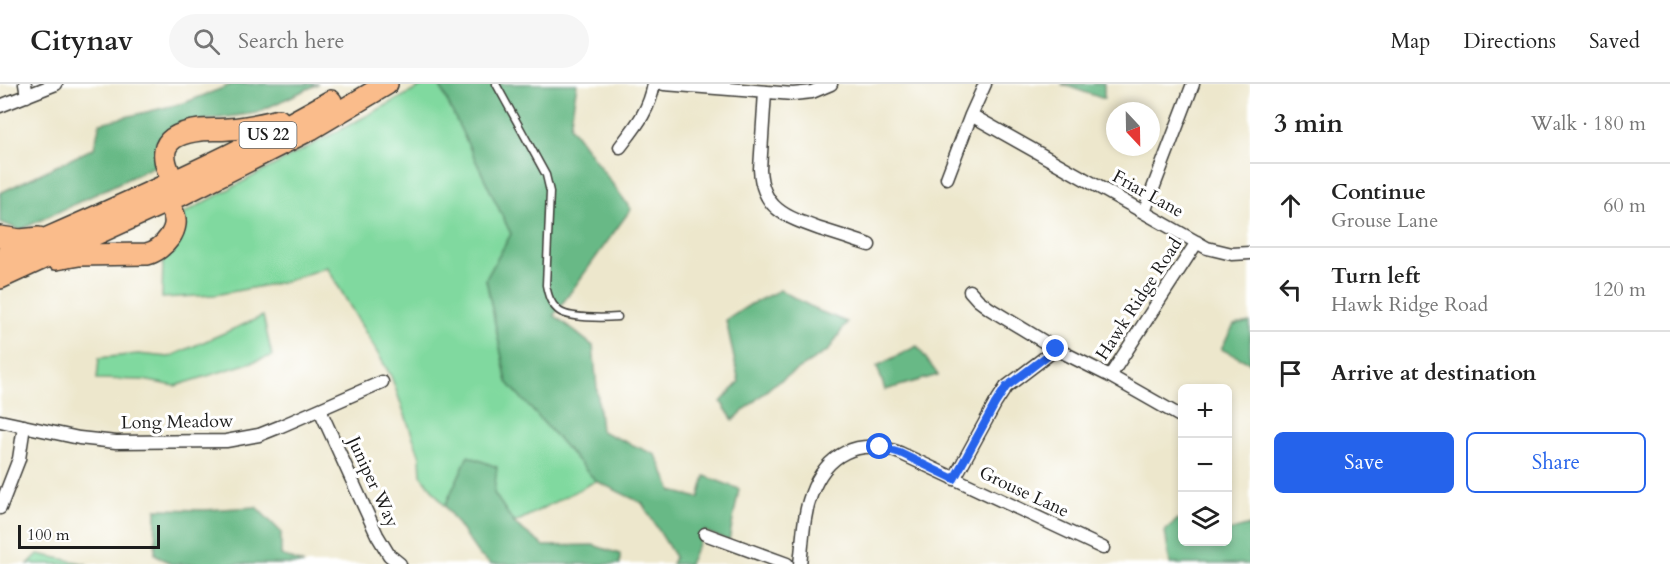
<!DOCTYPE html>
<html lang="en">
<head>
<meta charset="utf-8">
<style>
  :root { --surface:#fff; --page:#f6f6f6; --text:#222; --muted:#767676; --line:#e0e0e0; --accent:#2563eb }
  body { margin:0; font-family:Cardo,serif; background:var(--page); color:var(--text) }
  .controls { position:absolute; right:18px; bottom:18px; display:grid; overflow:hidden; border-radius:9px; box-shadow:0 3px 9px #0003 }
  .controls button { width:54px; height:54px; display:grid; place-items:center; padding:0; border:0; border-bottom:2px solid var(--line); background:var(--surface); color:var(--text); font:30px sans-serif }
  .compass { position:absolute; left:1106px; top:18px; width:54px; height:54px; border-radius:50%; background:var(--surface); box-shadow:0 3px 9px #0003; rotate:158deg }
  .scale { position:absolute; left:18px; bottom:15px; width:142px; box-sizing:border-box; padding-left:6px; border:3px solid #1c1c1c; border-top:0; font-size:16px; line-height:21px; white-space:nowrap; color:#1c1c1c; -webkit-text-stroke:4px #fff; paint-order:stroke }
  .stop { position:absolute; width:18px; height:18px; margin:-14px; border:4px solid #2563eb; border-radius:50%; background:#fff }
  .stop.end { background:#2563eb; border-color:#fff; box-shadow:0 2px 6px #0008 }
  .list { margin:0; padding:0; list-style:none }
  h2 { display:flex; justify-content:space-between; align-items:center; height:78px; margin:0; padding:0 24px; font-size:26px }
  h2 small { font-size:20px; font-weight:400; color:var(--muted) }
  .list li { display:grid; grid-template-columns:39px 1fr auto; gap:18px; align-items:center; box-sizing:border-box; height:84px; padding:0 24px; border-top:2px solid var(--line) }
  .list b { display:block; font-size:22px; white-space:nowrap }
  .list p { margin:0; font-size:20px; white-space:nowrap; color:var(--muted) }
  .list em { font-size:20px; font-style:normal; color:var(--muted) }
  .actions { display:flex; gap:12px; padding:18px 24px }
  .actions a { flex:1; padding:14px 0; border:2px solid var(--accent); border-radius:9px; text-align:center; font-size:21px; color:var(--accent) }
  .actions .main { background:var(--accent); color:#fff }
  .icon { flex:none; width:33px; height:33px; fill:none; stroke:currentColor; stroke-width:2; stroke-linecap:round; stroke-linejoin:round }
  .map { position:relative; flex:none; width:1250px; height:480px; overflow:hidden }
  header { display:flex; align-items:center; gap:36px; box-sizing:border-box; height:84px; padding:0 30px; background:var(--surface); border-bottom:2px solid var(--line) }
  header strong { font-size:28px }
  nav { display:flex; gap:33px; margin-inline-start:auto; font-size:21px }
  .search { width:420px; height:54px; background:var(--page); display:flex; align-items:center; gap:15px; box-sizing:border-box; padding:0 21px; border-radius:33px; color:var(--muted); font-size:22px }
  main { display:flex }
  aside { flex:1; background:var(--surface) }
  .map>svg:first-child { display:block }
  .green { fill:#80d99f; stroke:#4e7a5e; stroke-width:1.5 }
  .forest { fill:#68b986; stroke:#426a51; stroke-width:1.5 }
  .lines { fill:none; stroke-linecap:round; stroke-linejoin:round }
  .lane-casing { stroke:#3b3a36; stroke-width:9 }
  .street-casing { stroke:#3b3a36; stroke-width:15 }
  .highway-casing { stroke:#3b3a36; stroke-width:24 }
  .lane { stroke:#fff; stroke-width:6 }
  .street { stroke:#fff; stroke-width:12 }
  .highway { stroke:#fabc8b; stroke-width:21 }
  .route { stroke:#2563eb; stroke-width:8 }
  .labels { text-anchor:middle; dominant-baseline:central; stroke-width:6; stroke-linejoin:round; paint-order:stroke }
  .shield { fill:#fff; stroke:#606060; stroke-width:1.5 }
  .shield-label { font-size:16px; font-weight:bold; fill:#1c1c1c }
  .street-label { font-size:18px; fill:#1c1c1c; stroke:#fff }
</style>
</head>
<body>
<header>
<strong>Citynav</strong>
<div class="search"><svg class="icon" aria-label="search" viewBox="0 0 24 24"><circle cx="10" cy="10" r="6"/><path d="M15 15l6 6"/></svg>Search here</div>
<nav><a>Map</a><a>Directions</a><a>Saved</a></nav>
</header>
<main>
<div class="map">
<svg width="1250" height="480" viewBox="0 0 1250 480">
  <rect width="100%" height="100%" fill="#fff"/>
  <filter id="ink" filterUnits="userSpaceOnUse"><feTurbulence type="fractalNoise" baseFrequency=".0167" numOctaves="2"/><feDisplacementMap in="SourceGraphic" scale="12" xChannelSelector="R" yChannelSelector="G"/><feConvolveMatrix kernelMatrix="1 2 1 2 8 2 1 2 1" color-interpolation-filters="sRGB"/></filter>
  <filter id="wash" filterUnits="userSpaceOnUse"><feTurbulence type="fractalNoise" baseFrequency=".008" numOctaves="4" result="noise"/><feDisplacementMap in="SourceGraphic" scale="24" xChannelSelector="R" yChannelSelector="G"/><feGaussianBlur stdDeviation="1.35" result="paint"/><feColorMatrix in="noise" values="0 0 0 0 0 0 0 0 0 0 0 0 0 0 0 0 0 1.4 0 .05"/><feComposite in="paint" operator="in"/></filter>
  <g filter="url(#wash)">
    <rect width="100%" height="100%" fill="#ede7cc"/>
    <path class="green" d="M426 0H439L511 150 486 195 507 298 596 397 514 439 468 372 445 422 421 391 420 373 391 292 327 183 284 198 215 211 162 214 163 177 177 133Z
      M263 232 272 272 175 302 143 296 97 295 99 274 138 270 169 273Z
      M38 470 87 480H28Z"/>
    <path class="forest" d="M233 0H318L256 29 178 40 157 58V81L20 146 0 138V109L94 64 100 39 184 19Z
      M439 0H577L570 42 631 125 554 231 593 262 601 347 656 371 672 407 699 414 705 392 739 405 729 457 704 447 689 480H672L675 473 642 419 596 397 507 298 486 195 511 150Z
      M1061 0H1104V15Z
      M780 206 819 227 847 238 829 266 773 301 733 336 721 318 739 298 726 236 751 220Z
      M1250 238V279L1221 265 1234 241Z
      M917 262 938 291 885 306 877 282Z
      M468 372 497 383 494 409 514 439 544 462 593 461 620 470V480H491L479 471 445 422Z
      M256 423 281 448V471L304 480H171L155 470 156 425 204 426Z
      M1178 435 1182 439V458H1228V447L1250 441V480H1170L1165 447Z"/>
  </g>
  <g filter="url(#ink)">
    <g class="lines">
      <defs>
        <path id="lane" d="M496 0 546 91 550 108 546 201C548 211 550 219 558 226 567 235 605 234 618 233"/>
        <path id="street" d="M25 0 27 12
          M664 0 793 10 812 8 831 0
          M765 8 760 85C762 125 786 133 820 145 836 150 852 155 869 161
          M0 22 56 0
          M971 31 1207 164 1232 170 1250 169
          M620 63C636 42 649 27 654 0
          M947 94 971 31 985 0
          M1144 128 1193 0
          M970 207 978 216 990 225 1056 265 1110 292 1182 333
          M1110 292 1197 158
          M320 326 377 451 389 471 400 480
          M0 337 79 354 116 358 226 357 259 351 279 343 382 298
          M954 395 995 320 1006 303 1056 265
          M0 424 19 375 24 342
          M705 450 787 480
          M800 480C803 457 803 432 811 411 826 369 859 353 900 369L1103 464"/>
        <path id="highway" d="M180 109C160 76 153 52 200 46 210 45 219 46 228 45 246 44 263 40 279 36
          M0 153 20 156 39 154
          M0 175C111 126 225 78 331 17
          M56 175 79 171 147 170C163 166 183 144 172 127 168 120 160 115 155 110
          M0 194 181 111 311 45 387 0"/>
      </defs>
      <use href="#lane" class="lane-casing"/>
      <use href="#street" class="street-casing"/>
      <use href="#highway" class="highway-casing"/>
      <use href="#lane" class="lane"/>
      <use href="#street" class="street"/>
      <use href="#highway" class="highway"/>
    </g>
  </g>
  <g class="lines" filter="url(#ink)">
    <path class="route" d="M880 363 900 369 954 395 995 320 1006 303 1056 265"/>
  </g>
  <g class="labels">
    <rect class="shield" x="239.5" y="38" width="57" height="26" rx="4.5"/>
    <g class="shield-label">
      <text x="268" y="51">US 22</text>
    </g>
    <g class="street-label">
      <text transform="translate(1148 110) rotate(29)">Friar Lane</text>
      <text transform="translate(1139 215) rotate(-57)">Hawk Ridge Road</text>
      <text transform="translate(177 338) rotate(-1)">Long Meadow</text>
      <text transform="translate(373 398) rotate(65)">Juniper Way</text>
      <text transform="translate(1024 408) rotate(25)">Grouse Lane</text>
    </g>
  </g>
</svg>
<div class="controls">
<button>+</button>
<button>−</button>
<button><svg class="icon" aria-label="layers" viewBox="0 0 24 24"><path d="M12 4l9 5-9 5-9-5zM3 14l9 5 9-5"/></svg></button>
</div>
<svg class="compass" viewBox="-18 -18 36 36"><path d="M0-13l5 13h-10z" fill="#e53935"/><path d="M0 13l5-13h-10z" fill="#767676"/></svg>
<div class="scale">100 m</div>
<div class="stop" style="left:880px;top:363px"></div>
<div class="stop end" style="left:1056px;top:265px"></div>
</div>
<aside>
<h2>3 min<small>Walk · 180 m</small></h2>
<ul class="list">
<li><svg class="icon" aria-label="ahead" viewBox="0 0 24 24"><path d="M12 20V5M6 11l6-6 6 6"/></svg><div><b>Continue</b><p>Grouse Lane</p></div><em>60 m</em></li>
<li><svg class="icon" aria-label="left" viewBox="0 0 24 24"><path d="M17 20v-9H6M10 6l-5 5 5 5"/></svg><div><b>Turn left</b><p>Hawk Ridge Road</p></div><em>120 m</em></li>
<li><svg class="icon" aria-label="arrive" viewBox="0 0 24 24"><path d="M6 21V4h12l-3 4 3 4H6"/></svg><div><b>Arrive at destination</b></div></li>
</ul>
<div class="actions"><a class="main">Save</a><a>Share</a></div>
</aside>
</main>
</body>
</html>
